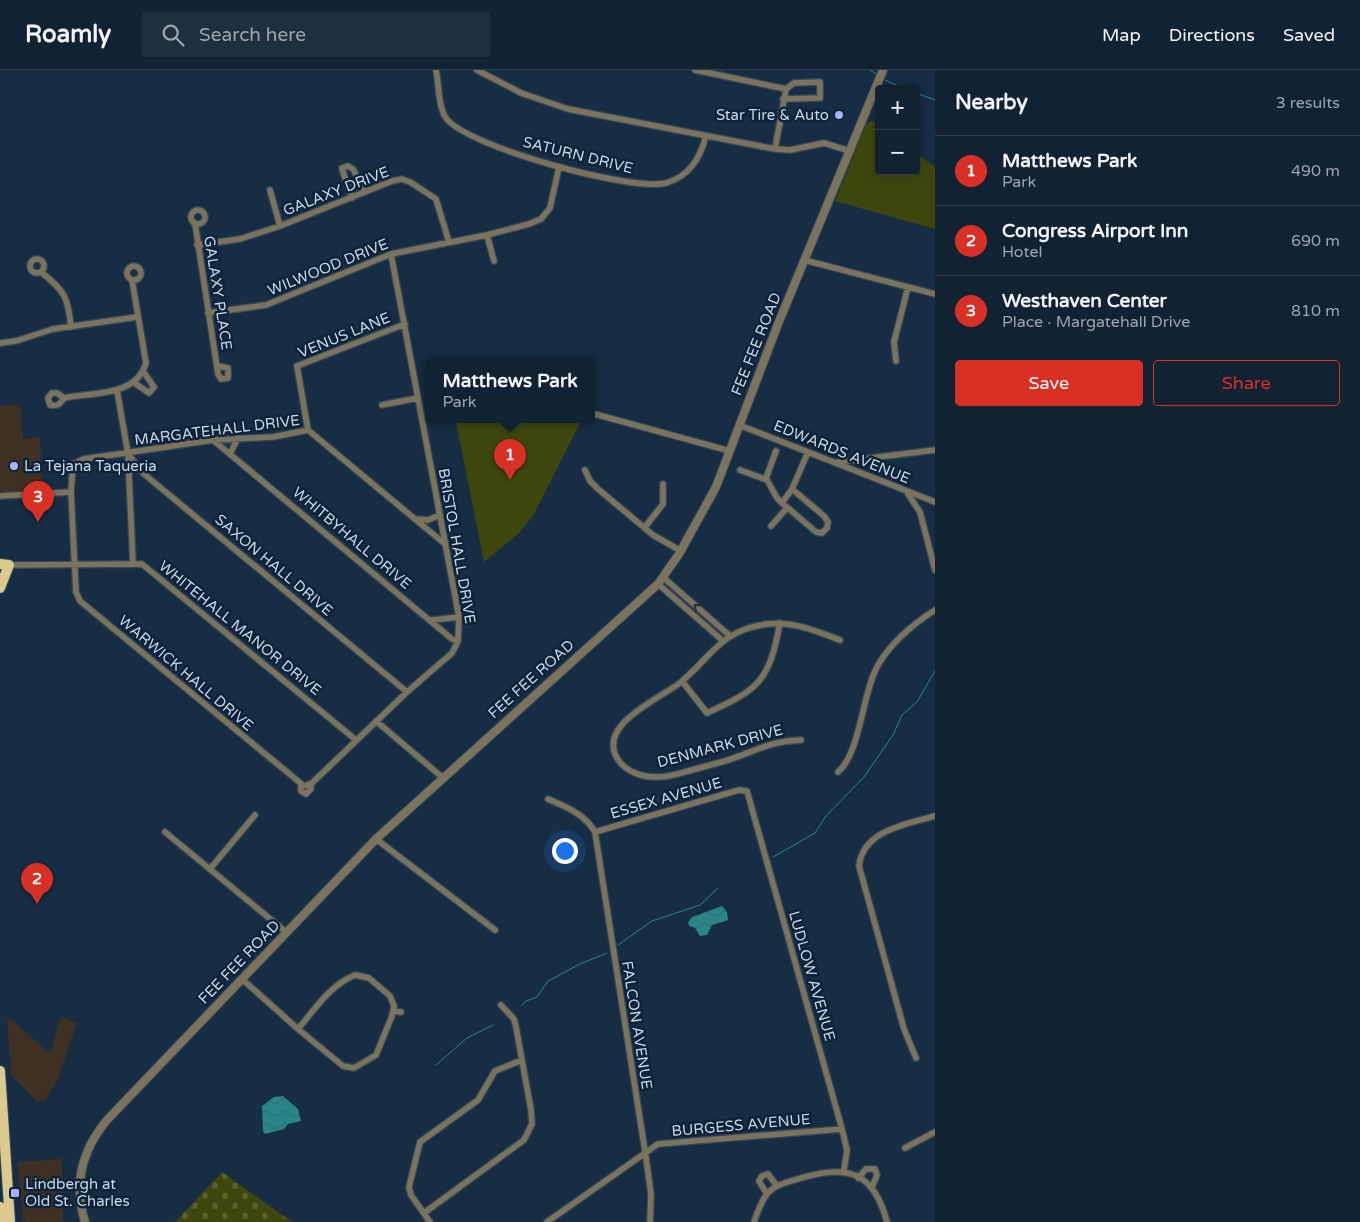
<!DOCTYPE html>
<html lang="en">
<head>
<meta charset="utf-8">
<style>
  :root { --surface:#112232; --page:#1e2f3e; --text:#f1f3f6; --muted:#9ca4ac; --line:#303f4d; --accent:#d93025 }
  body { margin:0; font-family:"Varela Round",sans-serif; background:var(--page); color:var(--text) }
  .controls { position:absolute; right:15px; top:15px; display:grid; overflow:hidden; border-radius:5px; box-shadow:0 2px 12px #0003 }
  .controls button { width:45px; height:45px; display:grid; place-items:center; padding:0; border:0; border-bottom:1px solid var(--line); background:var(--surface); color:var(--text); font:25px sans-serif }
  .you { position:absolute; left:564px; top:780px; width:18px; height:18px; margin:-12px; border:4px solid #fff; border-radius:50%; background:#1a73e8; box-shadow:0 0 0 8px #1a73e833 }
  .badge { display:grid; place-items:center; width:32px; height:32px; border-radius:50%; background:var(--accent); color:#fff; font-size:16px; font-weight:700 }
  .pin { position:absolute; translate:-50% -41px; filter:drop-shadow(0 1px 2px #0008) }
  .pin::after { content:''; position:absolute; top:26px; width:18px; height:15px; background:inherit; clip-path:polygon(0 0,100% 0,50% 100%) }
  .popup { position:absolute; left:425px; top:288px; width:170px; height:65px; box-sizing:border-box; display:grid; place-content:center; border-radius:5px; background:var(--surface); filter:drop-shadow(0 1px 4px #0005); font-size:16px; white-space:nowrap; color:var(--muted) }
  .popup b { font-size:19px; color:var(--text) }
  .popup::after { content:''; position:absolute; left:50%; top:100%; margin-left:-10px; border:10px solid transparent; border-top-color:var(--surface) }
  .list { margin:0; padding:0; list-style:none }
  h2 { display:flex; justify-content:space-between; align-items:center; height:65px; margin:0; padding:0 20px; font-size:21px }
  h2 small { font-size:16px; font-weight:400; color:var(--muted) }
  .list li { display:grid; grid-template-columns:32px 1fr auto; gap:15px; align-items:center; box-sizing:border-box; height:70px; padding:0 20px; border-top:1px solid var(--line) }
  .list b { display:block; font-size:19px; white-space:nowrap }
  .list p { margin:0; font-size:16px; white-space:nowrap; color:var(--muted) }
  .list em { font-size:16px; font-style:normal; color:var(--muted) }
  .actions { display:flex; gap:10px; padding:15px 20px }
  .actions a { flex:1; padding:11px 0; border:1px solid var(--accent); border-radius:5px; text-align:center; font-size:18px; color:var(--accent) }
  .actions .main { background:var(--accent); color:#fff }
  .icon { flex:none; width:28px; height:28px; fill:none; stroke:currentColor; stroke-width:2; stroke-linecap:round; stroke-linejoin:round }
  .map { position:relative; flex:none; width:935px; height:1152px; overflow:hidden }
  header { display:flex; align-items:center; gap:30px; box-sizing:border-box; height:70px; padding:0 25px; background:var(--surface); border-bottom:1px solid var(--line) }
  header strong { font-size:24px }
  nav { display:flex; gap:28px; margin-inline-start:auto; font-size:18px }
  .search { width:350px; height:45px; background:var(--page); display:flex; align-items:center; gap:12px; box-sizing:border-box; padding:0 18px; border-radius:5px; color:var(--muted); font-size:19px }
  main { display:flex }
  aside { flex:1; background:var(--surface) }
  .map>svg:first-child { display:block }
  .commercial { fill:#3f3024 }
  .cemetery { fill:url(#cemetery-stones) }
  .green { fill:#3d470d }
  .water { fill:url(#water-waves) }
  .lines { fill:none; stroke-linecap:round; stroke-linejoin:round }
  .stream { stroke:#2a8589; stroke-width:1 }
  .minor-casing { stroke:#34485d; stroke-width:8 }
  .tertiary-casing { stroke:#34485d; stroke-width:10 }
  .trunk-casing { stroke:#34485d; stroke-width:12 }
  .minor { stroke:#7b735b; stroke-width:5.5 }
  .tertiary { stroke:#7b735b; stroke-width:8 }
  .trunk { stroke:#dbc990; stroke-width:10 }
  .oneway { stroke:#233340 }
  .poi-dot { fill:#a7b1fc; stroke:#0d2339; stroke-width:2 }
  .labels { text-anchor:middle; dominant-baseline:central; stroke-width:5; stroke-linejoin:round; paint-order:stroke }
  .poi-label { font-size:15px; fill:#cad7e6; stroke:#0d2339; text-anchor:start }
  .street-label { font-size:15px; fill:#cad7e6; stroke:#0d2339 }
</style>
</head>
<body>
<header>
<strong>Roamly</strong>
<div class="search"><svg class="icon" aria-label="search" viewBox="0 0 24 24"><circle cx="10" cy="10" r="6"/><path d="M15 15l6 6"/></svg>Search here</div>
<nav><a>Map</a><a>Directions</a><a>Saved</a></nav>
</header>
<main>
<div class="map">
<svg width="935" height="1152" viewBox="0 0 935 1152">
  <defs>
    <pattern id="cemetery-stones" width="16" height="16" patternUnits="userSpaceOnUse" patternTransform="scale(1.25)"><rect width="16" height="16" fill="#3d470d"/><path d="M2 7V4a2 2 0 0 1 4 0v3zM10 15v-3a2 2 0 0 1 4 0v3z" fill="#586130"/></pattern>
    <pattern id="water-waves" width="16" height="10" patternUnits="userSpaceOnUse" patternTransform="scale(1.25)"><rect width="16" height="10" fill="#2a8589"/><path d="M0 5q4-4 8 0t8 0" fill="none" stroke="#316d71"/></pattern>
  </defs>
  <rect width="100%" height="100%" fill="#172d43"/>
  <path class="commercial" d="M20 334 23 369 40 367 42 420 0 423V336Z
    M61 946 77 953 58 1010 44 1031H36L11 1005 7 949 13 951 50 983Z
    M62 1089 63 1152H27L23 1150 17 1092Z"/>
  <path class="cemetery" d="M222 1102 292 1152H175Z"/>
  <path class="green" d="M871 51 879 54V101H916V83L935 97V159L835 131 866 54Z
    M463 349H582L533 446 518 464 484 492 456 352Z"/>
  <path class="water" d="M722 836 727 842 728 850 712 855 707 865 700 866 695 858 689 856 688 853 692 847Z
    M283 1026 298 1039 301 1051 288 1054 284 1059 265 1064 263 1061 262 1036 274 1027Z"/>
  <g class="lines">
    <path class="stream" d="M870 0 878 5
      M883 9 904 19
      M916 23 935 30
      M773 787 815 763 826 746 864 707 893 665 902 645 917 632 935 601
      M618 875 652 851 700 835 718 818
      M521 936 526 931 537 927 548 911 580 894 607 883
      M436 995 467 968 493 955"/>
    <defs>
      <path id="minor" d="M436 0C439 14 438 37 446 48 467 77 633 122 666 113 690 106 700 88 706 66
        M477 0 521 23 568 39 775 79 790 80 824 73 850 81
        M695 0 786 19 775 79
        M783 29 820 28V12L794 13 786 19
        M270 120 280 156
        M352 128 343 102 342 98 348 96 353 99 365 122
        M191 147a7 7 0 1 1 14 0a7 7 0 1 1-14 0Z
        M195 153 218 304 221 309 228 308V298L218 296
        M487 165 494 191
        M197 175 240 169 280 156 392 111 402 109 410 112 436 129 449 172
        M391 184 459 547 458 571 452 583 407 622 312 713 304 716 80 531 76 522 71 422 73 394 84 389 213 370 273 367 308 360 445 474
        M30 196a7 7 0 1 1 14 0a7 7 0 1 1-14 0Z
        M804 190 935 224
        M127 203a7 7 0 1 1 14 0a7 7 0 1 1-14 0Z
        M41 202C65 221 68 227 71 257
        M208 243 266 235 391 184 487 165 529 154 541 149 550 138 559 97
        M0 273 16 271 53 259 137 247
        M896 291 894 272 908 217
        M133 312 149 323 154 317 143 301
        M117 320 128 384 133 494
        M64 328 57 323H52L48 328 50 335C57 337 60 334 64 328 93 322 136 327 146 293L132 210
        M382 335 418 328
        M591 343 730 381
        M739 355 935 432
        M308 360 297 296 405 254
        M213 370 452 569 458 571
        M776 381 766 408 777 428 782 433 792 419 808 382
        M128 384 144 404 407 622
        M230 384 238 368
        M838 392 935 380
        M585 400 590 411 598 419 653 465 681 481
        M740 400 767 410
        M908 424 920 442 935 500
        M0 426 71 422
        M782 433 816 462 822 463 827 458 828 452 824 446 792 419
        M416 449 428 450 440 445
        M771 456 787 438
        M645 457 663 434V414
        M9 495 142 494 356 670
        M664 508 729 565
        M658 514 722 570
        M432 550 459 547
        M682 611 707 643C760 619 769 611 780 553
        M376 651 442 707
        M801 670C769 671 754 682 725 691 714 694 703 697 692 700 680 703 668 708 655 707 642 707 627 702 619 691 593 655 662 628 681 612 713 585 721 560 767 554 793 551 816 561 840 570
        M838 702C861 682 862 623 878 595 891 573 913 554 935 540
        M301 714V721L306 724 311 719V714
        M548 729C566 737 585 744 595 762L645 1081 651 1124 650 1152
        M165 762 286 862
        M595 762 739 720 747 721 842 1059 847 1080 844 1100
        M376 769 495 860
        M210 799 255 745
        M355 905 369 908 390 926 394 936 392 946 376 985 354 998 343 996 298 959C315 939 330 915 355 905Z
        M242 909 298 959
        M394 941 401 942
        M916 988 904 959 859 796C863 760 907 754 935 746
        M905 1078 935 1062
        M858 1108 866 1099H875L877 1105 872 1117
        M767 1124 759 1111 762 1106 768 1104 777 1116
        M424 1143 524 1070 532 1054 531 1040 516 957 514 949 501 935
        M430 1152 411 1125 409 1117 420 1072 478 1030 495 1001 522 990
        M547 1152 658 1074 842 1059
        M754 1152C757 1143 761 1132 767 1124 775 1114 789 1112 801 1108 848 1094 874 1102 887 1152"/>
      <path id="tertiary" d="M85 1152C73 1114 82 1080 107 1050L376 769 658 514 679 484 716 417 778 254 883 0"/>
      <path id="trunk" d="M0 494 9 495 0 518
        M0 1001 10 1152
        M0 1137 1 1152"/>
    </defs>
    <use href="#minor" class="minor-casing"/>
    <use href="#tertiary" class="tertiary-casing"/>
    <use href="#trunk" class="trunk-casing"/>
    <use href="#minor" class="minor"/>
    <use href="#tertiary" class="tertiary"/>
    <use href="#trunk" class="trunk"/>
  </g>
  <defs><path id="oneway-chevron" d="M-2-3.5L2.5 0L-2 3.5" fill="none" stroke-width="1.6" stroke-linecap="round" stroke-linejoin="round" transform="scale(1.25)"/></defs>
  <use class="oneway" href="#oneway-chevron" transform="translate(697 537) rotate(-139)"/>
  <g class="poi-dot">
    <circle cx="839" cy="45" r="5"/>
    <circle cx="14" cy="396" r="5"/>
    <rect x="10" y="1118" width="10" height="10" rx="2.5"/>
  </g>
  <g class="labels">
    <g class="poi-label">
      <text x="829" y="45" text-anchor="end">Star Tire &amp; Auto</text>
      <text x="24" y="396">La Tejana Taqueria</text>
      <text x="25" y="1114">Lindbergh at<tspan x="25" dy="17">Old St. Charles</tspan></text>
    </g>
    <g class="street-label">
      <text transform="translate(578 85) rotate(14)">SATURN DRIVE</text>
      <text transform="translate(336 121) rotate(-21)">GALAXY DRIVE</text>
      <text transform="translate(328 197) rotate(-22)">WILWOOD DRIVE</text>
      <text transform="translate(218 223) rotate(81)">GALAXY PLACE</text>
      <text transform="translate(344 265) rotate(-22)">VENUS LANE</text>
      <text transform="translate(756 274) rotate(-68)">FEE FEE ROAD</text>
      <text transform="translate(217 360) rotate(-7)">MARGATEHALL DRIVE</text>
      <text transform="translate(842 382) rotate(22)">EDWARDS AVENUE</text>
      <text transform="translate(352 468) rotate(40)">WHITBYHALL DRIVE</text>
      <text transform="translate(457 476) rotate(80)">BRISTOL HALL DRIVE</text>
      <text transform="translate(274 495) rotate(40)">SAXON HALL DRIVE</text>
      <text transform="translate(240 558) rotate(39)">WHITEHALL MANOR DRIVE</text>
      <text transform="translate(186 603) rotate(40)">WARWICK HALL DRIVE</text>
      <text transform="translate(531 609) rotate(-42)">FEE FEE ROAD</text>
      <text transform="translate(720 676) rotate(-15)">DENMARK DRIVE</text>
      <text transform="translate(666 728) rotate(-16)">ESSEX AVENUE</text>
      <text transform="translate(239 892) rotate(-46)">FEE FEE ROAD</text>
      <text transform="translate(812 906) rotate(74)">LUDLOW AVENUE</text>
      <text transform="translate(637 955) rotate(81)">FALCON AVENUE</text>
      <text transform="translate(741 1055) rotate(-5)">BURGESS AVENUE</text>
    </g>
  </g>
</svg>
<div class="controls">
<button>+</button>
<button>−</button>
</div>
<div class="you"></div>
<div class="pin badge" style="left:510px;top:410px">1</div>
<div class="popup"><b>Matthews Park</b>Park</div>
<div class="pin badge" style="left:37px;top:834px">2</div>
<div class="pin badge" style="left:38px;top:452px">3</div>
</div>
<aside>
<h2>Nearby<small>3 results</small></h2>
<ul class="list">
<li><span class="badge">1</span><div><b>Matthews Park</b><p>Park</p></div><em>490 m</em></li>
<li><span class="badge">2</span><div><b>Congress Airport Inn</b><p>Hotel</p></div><em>690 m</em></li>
<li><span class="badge">3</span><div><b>Westhaven Center</b><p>Place · Margatehall Drive</p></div><em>810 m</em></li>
</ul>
<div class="actions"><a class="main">Save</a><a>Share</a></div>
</aside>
</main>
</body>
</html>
